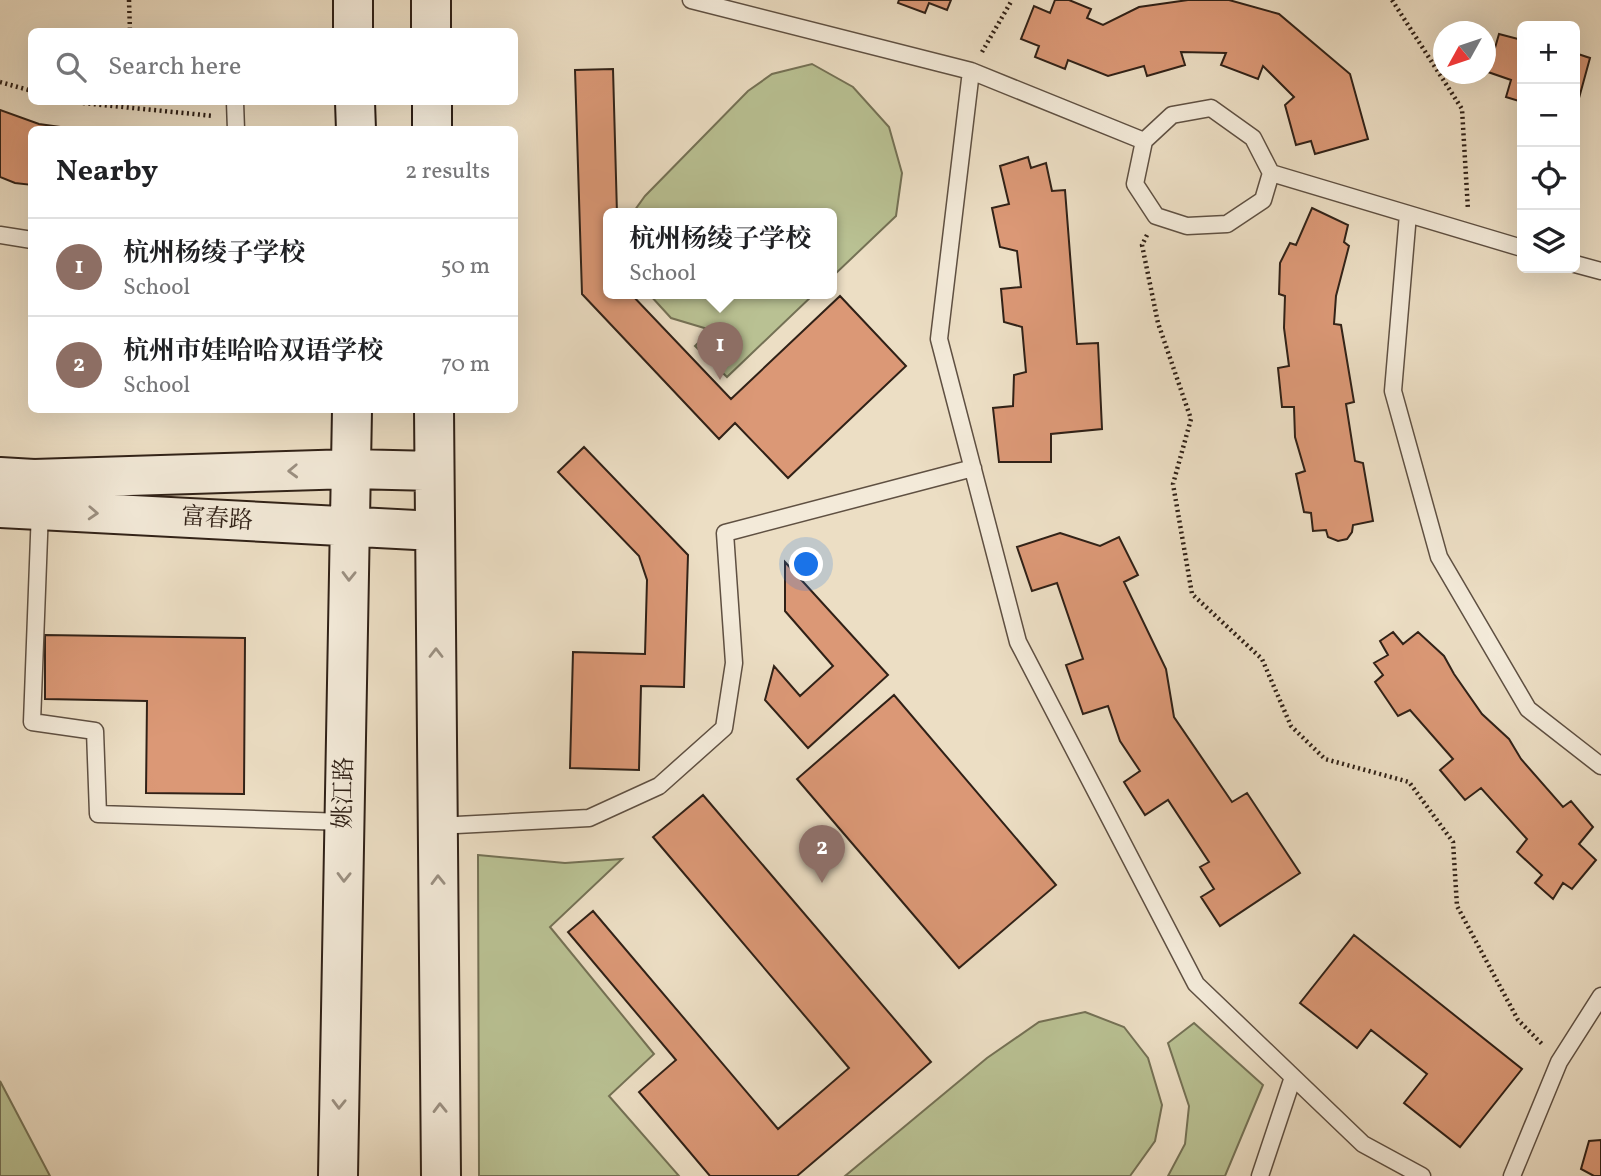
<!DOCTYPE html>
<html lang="en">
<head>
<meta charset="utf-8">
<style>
  :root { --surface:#fff; --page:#f6f6f6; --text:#202124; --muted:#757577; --line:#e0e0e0; --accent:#111827 }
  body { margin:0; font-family:Vollkorn,"Noto Serif SC",serif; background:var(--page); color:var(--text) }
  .controls { position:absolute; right:21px; top:21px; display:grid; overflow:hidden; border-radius:10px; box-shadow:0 7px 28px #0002 }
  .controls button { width:63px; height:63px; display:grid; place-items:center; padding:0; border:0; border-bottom:2px solid var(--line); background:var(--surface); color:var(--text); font:35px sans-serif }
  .compass { position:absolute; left:1433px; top:21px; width:63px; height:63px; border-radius:50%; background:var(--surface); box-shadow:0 7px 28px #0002; rotate:230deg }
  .you { position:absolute; left:807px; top:565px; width:24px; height:24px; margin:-18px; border:5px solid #fff; border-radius:50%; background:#1a73e8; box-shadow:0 0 0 10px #1a73e833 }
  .badge { display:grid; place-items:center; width:46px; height:46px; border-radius:50%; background:var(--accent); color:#fff; font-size:23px; font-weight:700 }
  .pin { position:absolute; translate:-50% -58px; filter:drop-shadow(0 2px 4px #0008) }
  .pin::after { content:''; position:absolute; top:37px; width:24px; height:21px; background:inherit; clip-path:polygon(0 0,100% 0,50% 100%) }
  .popup { position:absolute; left:603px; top:208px; width:234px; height:91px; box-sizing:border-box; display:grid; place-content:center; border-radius:10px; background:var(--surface); filter:drop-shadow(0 2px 5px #0005); font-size:23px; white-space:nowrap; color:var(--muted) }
  .popup b { font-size:26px; color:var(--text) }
  .popup::after { content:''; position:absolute; left:50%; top:100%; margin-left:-14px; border:14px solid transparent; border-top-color:var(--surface) }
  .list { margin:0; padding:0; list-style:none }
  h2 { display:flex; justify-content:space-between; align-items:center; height:91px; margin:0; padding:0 28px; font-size:30px }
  h2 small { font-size:23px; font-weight:400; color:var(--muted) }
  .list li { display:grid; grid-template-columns:46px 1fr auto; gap:21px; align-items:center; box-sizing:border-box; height:98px; padding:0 28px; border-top:2px solid var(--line) }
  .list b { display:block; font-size:26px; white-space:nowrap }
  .list p { margin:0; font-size:23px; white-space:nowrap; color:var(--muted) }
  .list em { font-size:23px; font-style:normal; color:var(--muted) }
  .icon { flex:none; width:38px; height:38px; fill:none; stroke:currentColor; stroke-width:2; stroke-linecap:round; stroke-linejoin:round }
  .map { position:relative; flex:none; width:1601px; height:1176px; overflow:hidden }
  .search { position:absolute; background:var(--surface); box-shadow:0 7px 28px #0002; left:28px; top:28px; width:490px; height:77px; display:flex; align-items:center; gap:18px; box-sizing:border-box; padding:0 24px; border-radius:10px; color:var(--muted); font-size:26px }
  .panel { position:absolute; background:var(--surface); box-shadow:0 7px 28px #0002; left:28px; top:126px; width:490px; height:287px; border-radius:10px }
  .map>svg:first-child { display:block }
  .green { fill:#b9c193; stroke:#747155; stroke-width:2 }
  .building { fill:#db9876; stroke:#302117; stroke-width:2 }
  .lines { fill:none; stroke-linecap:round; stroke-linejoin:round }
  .lane-casing { stroke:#5f5042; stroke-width:19 }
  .secondary-casing { stroke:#302117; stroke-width:42 }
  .path { stroke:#302117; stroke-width:4.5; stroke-dasharray:2 3.5; stroke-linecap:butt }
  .lane { stroke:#f3ead9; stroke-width:16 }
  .secondary { stroke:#f3ead9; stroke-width:38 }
  .oneway { stroke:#9b9082 }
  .labels { text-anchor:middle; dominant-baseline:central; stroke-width:7; stroke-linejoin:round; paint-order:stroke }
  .street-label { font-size:24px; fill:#302117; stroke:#f3ead9 }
</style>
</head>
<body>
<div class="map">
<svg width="1601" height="1176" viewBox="0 0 1601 1176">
  <rect width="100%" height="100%" fill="#ecdec4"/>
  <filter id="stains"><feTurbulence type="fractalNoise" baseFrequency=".00286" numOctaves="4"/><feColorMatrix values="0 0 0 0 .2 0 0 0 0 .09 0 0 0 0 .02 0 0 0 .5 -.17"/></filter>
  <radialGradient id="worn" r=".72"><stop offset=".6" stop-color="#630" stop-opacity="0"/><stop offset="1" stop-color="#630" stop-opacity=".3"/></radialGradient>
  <path class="green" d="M812 64 853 87 889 127 902 173 896 216 832 277V214H632L645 196 748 91 772 74Z
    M649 294H814L727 377 695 346 711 330 671 318Z
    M478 855 565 863 622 859 550 927 654 1054 609 1096 679 1176H479Z
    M1085 1012 1124 1027 1148 1058 1162 1105 1155 1141 1130 1176H845L987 1058 1039 1022Z
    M1194 1023 1263 1085 1225 1176H1168L1185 1144 1189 1106 1168 1043Z
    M0 1081 50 1176H0Z"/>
  <path class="building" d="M899 0H951L947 10 929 3 925 13 898 3Z
    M1055 0H1069L1091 9 1087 18 1103 25 1139 7 1188 0H1229L1279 14 1350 74 1368 139 1315 154 1311 141 1296 145 1285 105 1294 97 1263 66 1258 79 1221 65 1226 53 1181 52 1185 65 1147 76 1144 66 1108 76 1068 60 1065 69 1035 57 1039 46 1021 39 1034 6 1050 13Z
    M1499 34 1522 40V102L1506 97 1511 80 1488 72Z
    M1575 53 1590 58 1579 98 1575 96Z
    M613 69 617 214H608V294H631L731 399 840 296 906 366 788 478 735 423 719 439 582 294 575 70Z
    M0 110 39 124 82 130H32V185L15 183 0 177Z
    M1028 157 1031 168 1046 163 1052 191 1065 190 1077 344 1098 343 1102 429 1051 434V462H999L993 408 1013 406 1014 375 1026 372 1022 327 1004 322 1001 289 1021 287 1017 251 1000 247 992 208 1009 204 1000 166Z
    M1312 208 1348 225 1344 242 1349 246 1336 296 1334 324 1341 325 1354 402 1346 404 1355 461 1363 463 1373 521 1353 525 1352 532 1347 539 1338 541 1328 537 1326 530 1313 531 1311 513 1304 512 1296 474 1305 471 1295 437 1294 407H1282L1278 368 1289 366 1284 328 1285 296 1279 294 1280 263 1290 243 1296 245Z
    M584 447 688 555 684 687 641 686 639 770 570 768 573 652 645 654 647 580 639 556 558 472Z
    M1060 533 1100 546 1119 537 1138 575 1124 582 1166 669 1174 717 1232 802 1247 793 1300 873 1220 926 1201 897 1214 889 1200 867 1209 862 1168 800 1145 815 1124 782 1140 771 1120 741 1108 706 1083 714 1066 665 1083 659 1057 583 1032 591 1017 547Z
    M785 562 888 675 808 748 765 700 774 666 800 696 833 666 785 611Z
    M1393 632 1403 644 1418 632 1444 656 1454 674 1482 714 1509 739 1521 759 1563 807 1571 801 1593 827 1579 844 1596 860 1572 889 1563 883 1553 899 1535 883 1542 875 1517 852 1527 839 1481 788 1465 800 1440 770 1453 759 1410 710 1398 716 1375 682 1383 675 1374 663 1388 655 1380 641Z
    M45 635 245 638 244 794 146 793 147 701 45 699Z
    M894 695 1056 885 959 968 797 779Z
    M703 795 931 1062 797 1176H710L639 1092 676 1060 568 932 593 911 778 1129 849 1068 653 837Z
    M1354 935 1522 1069 1460 1147 1404 1103 1427 1074 1371 1030 1357 1048 1300 1003Z
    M1601 1140V1176H1594L1581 1169 1589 1141Z"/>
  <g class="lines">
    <defs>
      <path id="lane" d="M691 0 971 71 939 339 1018 642 1196 984 1363 1144 1422 1176
        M971 71 1144 141 1172 115 1211 108 1253 138 1271 173 1522 248
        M235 102 236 130
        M1144 141 1135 184 1156 216 1187 226 1227 224 1263 200 1271 173
        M1408 214 1393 391 1439 557 1528 709 1601 766
        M0 235 32 240
        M1575 264 1601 271
        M40 510 32 722 95 731 98 814 345 822
        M437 826 589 818 659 786 724 728 734 663 725 533 973 468
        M1260 1176 1293 1077
        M1512 1176 1559 1062 1601 996"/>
      <path id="secondary" d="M353 0V32
        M431 0V32
        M355 102 356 130
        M432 102V130
        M434 410 441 1176
        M0 477 34 479 351 469 434 471
        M0 508 435 531
        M338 1176 352 410"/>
    </defs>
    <use href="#lane" class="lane-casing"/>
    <use href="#secondary" class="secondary-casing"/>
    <path class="path" d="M129 0 130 32
      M1392 0 1462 109 1468 210
      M982 52 1012 0
      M0 82 32 91
      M72 102 214 116
      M1147 235 1142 245 1158 323 1191 419 1173 484 1192 594 1262 659 1291 726 1325 759 1409 782 1453 842 1457 906 1518 1020 1544 1046"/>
    <use href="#lane" class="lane"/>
    <use href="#secondary" class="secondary"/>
  </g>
  <defs><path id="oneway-chevron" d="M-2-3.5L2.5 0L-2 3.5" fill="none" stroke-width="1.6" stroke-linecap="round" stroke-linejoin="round" transform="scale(1.75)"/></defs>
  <g class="oneway">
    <use href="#oneway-chevron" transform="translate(293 471) rotate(178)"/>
    <use href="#oneway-chevron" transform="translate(93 513) rotate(3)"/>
    <use href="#oneway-chevron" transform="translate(349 576) rotate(91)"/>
    <use href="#oneway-chevron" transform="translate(436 653) rotate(-90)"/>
    <use href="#oneway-chevron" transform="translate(344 877) rotate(91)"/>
    <use href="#oneway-chevron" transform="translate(438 880) rotate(-91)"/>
    <use href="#oneway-chevron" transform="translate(339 1104) rotate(91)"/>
    <use href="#oneway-chevron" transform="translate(440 1108) rotate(-91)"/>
  </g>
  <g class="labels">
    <g class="street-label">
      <text transform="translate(217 520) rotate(4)">富春路</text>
      <text transform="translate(345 793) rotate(-89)">姚江路</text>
    </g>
  </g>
  <rect width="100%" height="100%" filter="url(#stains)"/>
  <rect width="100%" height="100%" fill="url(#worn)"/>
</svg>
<div class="controls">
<button>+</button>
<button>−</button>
<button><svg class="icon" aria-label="locate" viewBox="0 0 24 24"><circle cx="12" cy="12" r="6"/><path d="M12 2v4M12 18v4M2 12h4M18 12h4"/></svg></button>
<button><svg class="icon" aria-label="layers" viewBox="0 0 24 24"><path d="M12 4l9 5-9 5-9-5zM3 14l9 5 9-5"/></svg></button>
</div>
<svg class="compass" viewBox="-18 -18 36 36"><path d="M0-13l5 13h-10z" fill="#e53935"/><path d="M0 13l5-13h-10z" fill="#757577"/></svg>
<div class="you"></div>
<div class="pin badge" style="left:720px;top:380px;background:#8d6e63">1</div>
<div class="popup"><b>杭州杨绫子学校</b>School</div>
<div class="pin badge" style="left:822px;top:883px;background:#8d6e63">2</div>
<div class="search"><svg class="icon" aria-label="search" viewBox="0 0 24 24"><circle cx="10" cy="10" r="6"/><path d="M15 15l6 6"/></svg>Search here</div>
<section class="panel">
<h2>Nearby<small>2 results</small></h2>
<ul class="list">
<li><span class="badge" style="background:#8d6e63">1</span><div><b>杭州杨绫子学校</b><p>School</p></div><em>50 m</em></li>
<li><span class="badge" style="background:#8d6e63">2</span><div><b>杭州市娃哈哈双语学校</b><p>School</p></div><em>70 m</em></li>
</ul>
</section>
</div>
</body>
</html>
